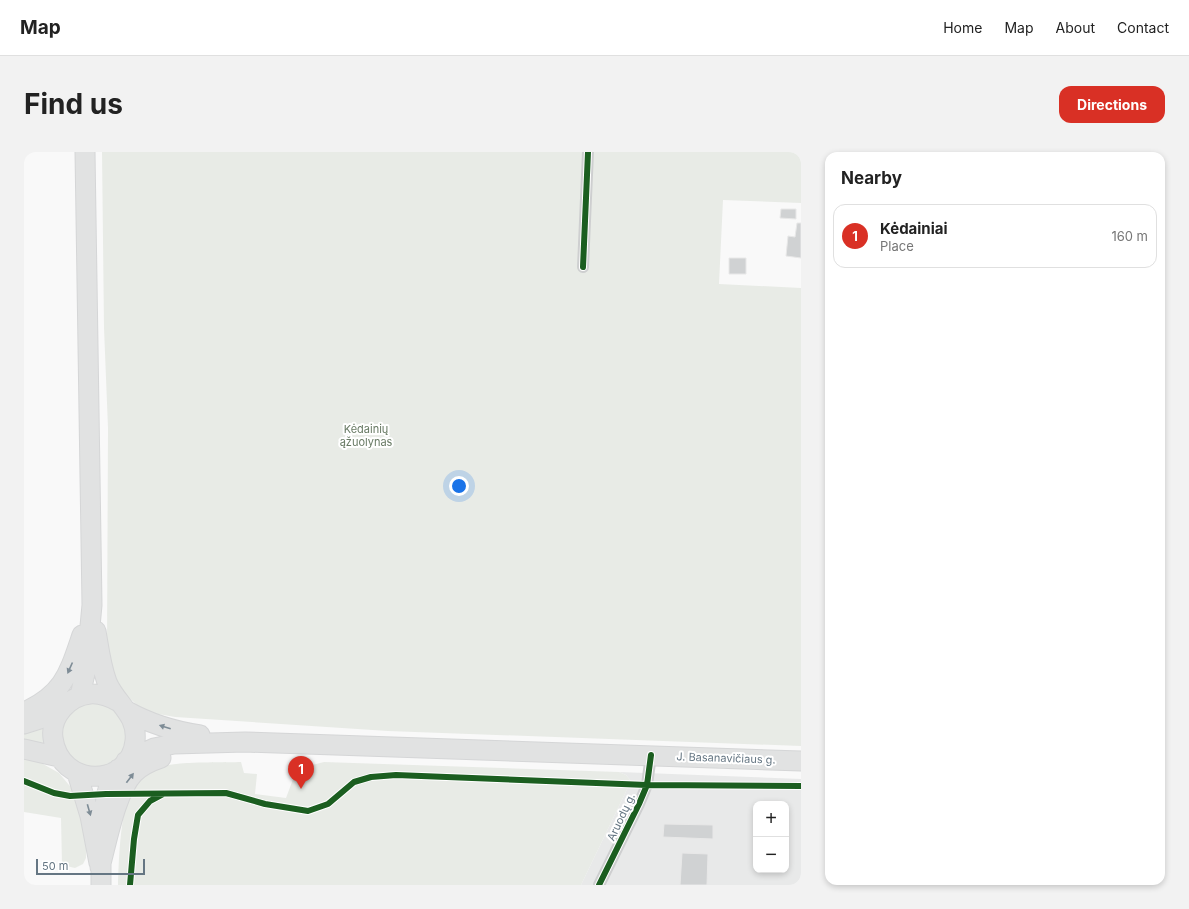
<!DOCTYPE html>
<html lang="en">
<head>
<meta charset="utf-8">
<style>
  :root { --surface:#fff; --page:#f2f2f2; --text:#222; --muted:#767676; --line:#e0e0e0; --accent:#d93025 }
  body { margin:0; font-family:Inter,sans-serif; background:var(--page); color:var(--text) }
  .controls { position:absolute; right:12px; bottom:12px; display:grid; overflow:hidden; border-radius:8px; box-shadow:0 2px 6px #0003 }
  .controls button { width:36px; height:36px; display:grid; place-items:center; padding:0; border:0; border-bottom:1px solid var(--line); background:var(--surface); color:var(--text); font:20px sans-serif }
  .scale { position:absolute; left:12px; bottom:10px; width:109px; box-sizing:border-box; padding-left:4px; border:2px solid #657683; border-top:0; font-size:11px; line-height:14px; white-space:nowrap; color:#657683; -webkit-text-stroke:3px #fff; paint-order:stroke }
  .you { position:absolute; left:435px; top:334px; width:14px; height:14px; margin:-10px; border:3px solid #fff; border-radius:50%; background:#1a73e8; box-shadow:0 0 0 6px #1a73e833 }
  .badge { display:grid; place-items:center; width:26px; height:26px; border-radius:50%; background:var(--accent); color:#fff; font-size:13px; font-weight:700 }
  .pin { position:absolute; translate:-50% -33px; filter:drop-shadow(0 1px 2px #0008) }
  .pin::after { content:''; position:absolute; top:21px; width:14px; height:12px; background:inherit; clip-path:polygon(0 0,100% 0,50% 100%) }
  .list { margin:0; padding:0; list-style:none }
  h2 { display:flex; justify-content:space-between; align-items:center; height:52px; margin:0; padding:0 16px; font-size:17px }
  h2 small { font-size:13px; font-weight:400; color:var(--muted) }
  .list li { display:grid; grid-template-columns:26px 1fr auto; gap:12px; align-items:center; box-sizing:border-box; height:64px; margin:0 8px 8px; padding:0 8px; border:1px solid var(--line); border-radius:12px }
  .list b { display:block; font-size:15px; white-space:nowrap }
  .list p { margin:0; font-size:13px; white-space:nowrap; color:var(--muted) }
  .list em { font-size:13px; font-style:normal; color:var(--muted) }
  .map { position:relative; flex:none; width:777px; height:733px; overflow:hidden; border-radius:12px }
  header { display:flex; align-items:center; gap:24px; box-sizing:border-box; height:56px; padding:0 20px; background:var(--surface); border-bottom:1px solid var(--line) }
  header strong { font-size:19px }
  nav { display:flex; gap:22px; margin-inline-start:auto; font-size:14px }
  .intro { display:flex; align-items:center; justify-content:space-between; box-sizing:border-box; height:96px; padding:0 24px }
  h1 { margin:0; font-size:28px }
  .button { padding:10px 18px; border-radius:12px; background:var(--accent); color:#fff; font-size:14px; font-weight:700 }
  main { display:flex; gap:24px; padding:0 24px }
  aside { flex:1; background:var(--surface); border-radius:12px; box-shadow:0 2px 6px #0003 }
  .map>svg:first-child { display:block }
  .built { fill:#e8e9e9; fill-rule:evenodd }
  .green { fill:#e8ebe6 }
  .building { fill:#d0d2d3; stroke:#e8e8e8 }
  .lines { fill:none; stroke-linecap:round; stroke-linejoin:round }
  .primary-casing { stroke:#d5d6d7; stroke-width:21 }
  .minor { stroke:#cecfd0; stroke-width:12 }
  .primary { stroke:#e1e2e2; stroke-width:19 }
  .cycleway-casing { stroke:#fff; stroke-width:8 }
  .cycleway { stroke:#1b5e20; stroke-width:6 }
  .oneway { fill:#7e8c96 }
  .labels { text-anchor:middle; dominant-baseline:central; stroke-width:4; stroke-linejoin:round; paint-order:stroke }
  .park-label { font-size:11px; fill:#687a64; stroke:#fff }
  .street-label { font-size:11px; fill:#657683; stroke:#fff }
</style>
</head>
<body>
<header>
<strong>Map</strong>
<nav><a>Home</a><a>Map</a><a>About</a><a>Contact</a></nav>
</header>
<div class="intro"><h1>Find us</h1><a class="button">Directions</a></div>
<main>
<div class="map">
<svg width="777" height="733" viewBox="0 0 777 733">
  <rect width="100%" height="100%" fill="#f9f9f9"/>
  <path class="built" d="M595 620 777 627V733H557L607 629 602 623ZM732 652H762V718H732Z"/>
  <path class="green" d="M78 0H777V51L699 48 695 132 777 136V594L364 579 151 565 129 561 114 554 100 541 89 521 83 496 84 276 80 176Z
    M37 583a33 33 0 1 1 66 0a33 33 0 1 1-66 0Z
    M21 574 20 586 21 593 0 590V579Z
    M0 607 12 608 35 621 50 639 58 658 62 696V706L59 712 51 716 38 713 37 666 0 660Z
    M217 610 220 621 233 622 231 642 262 646 271 622 284 620 288 613 300 610 595 620 602 623 607 629 557 733H94C95 707 96 655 110 633 113 629 121 622 126 619 142 608 196 611 217 610Z"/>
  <path class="building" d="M757 57H772V67L756 66Z
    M773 71H777V106L762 104 764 84 771 85Z
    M705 106H722V122H705Z
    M640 672 689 673V687L639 685Z
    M658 701 684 702 683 733H656Z"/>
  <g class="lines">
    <defs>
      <path id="primary" d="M72 479C75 497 77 514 83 530 92 552 114 562 111 589 106 636 36 637 29 586 26 564 45 544 66 542 77 541 86 545 95 550
        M56 544 62 517 68 453 61 0
        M103 559C126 572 150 579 176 583
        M0 560C40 542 45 521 58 483
        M0 572 35 561
        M0 597 35 605
        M102 609 130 596 150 592 221 590 777 609
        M53 621 66 664 75 711
        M80 671C81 649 81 636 94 617
        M76 715C83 690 92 639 110 621 118 613 128 609 137 606
        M77 733V703"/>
    </defs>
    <use href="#primary" class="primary-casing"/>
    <path class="minor" d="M559 115 564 0
      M575 733 615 652 623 633 627 603"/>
    <use href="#primary" class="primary"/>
    <defs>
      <path id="cycleway" d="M559 115 564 0
        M0 629 30 641 46 644 82 642 202 641 241 652 284 659 304 652 330 630 347 625 372 623 623 633 777 634
        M106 733 110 687 114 663 126 649 139 642
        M575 733 615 652 623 633 627 603"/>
    </defs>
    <use href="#cycleway" class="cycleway-casing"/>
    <use href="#cycleway" class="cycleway"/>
  </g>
  <defs><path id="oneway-solid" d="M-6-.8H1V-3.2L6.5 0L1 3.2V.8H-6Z"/></defs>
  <g class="oneway">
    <use href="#oneway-solid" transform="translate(46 516) rotate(114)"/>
    <use href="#oneway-solid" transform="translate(141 575) rotate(-162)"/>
    <use href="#oneway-solid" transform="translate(106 626) rotate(-53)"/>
    <use href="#oneway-solid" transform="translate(65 658) rotate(74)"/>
  </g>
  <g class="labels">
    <g class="park-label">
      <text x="342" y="277">Kėdainių<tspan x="342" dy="13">ąžuolynas</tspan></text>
    </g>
    <g class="street-label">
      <text transform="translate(702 606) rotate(2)">J. Basanavičiaus g.</text>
      <text transform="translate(597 665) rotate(-65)">Aruodų g.</text>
    </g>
  </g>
</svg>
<div class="controls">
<button>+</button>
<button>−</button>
</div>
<div class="scale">50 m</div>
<div class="you"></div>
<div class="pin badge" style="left:277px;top:637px">1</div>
</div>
<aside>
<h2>Nearby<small></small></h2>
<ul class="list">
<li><span class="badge">1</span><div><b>Kėdainiai</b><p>Place</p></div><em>160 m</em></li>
</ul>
</aside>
</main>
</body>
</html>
